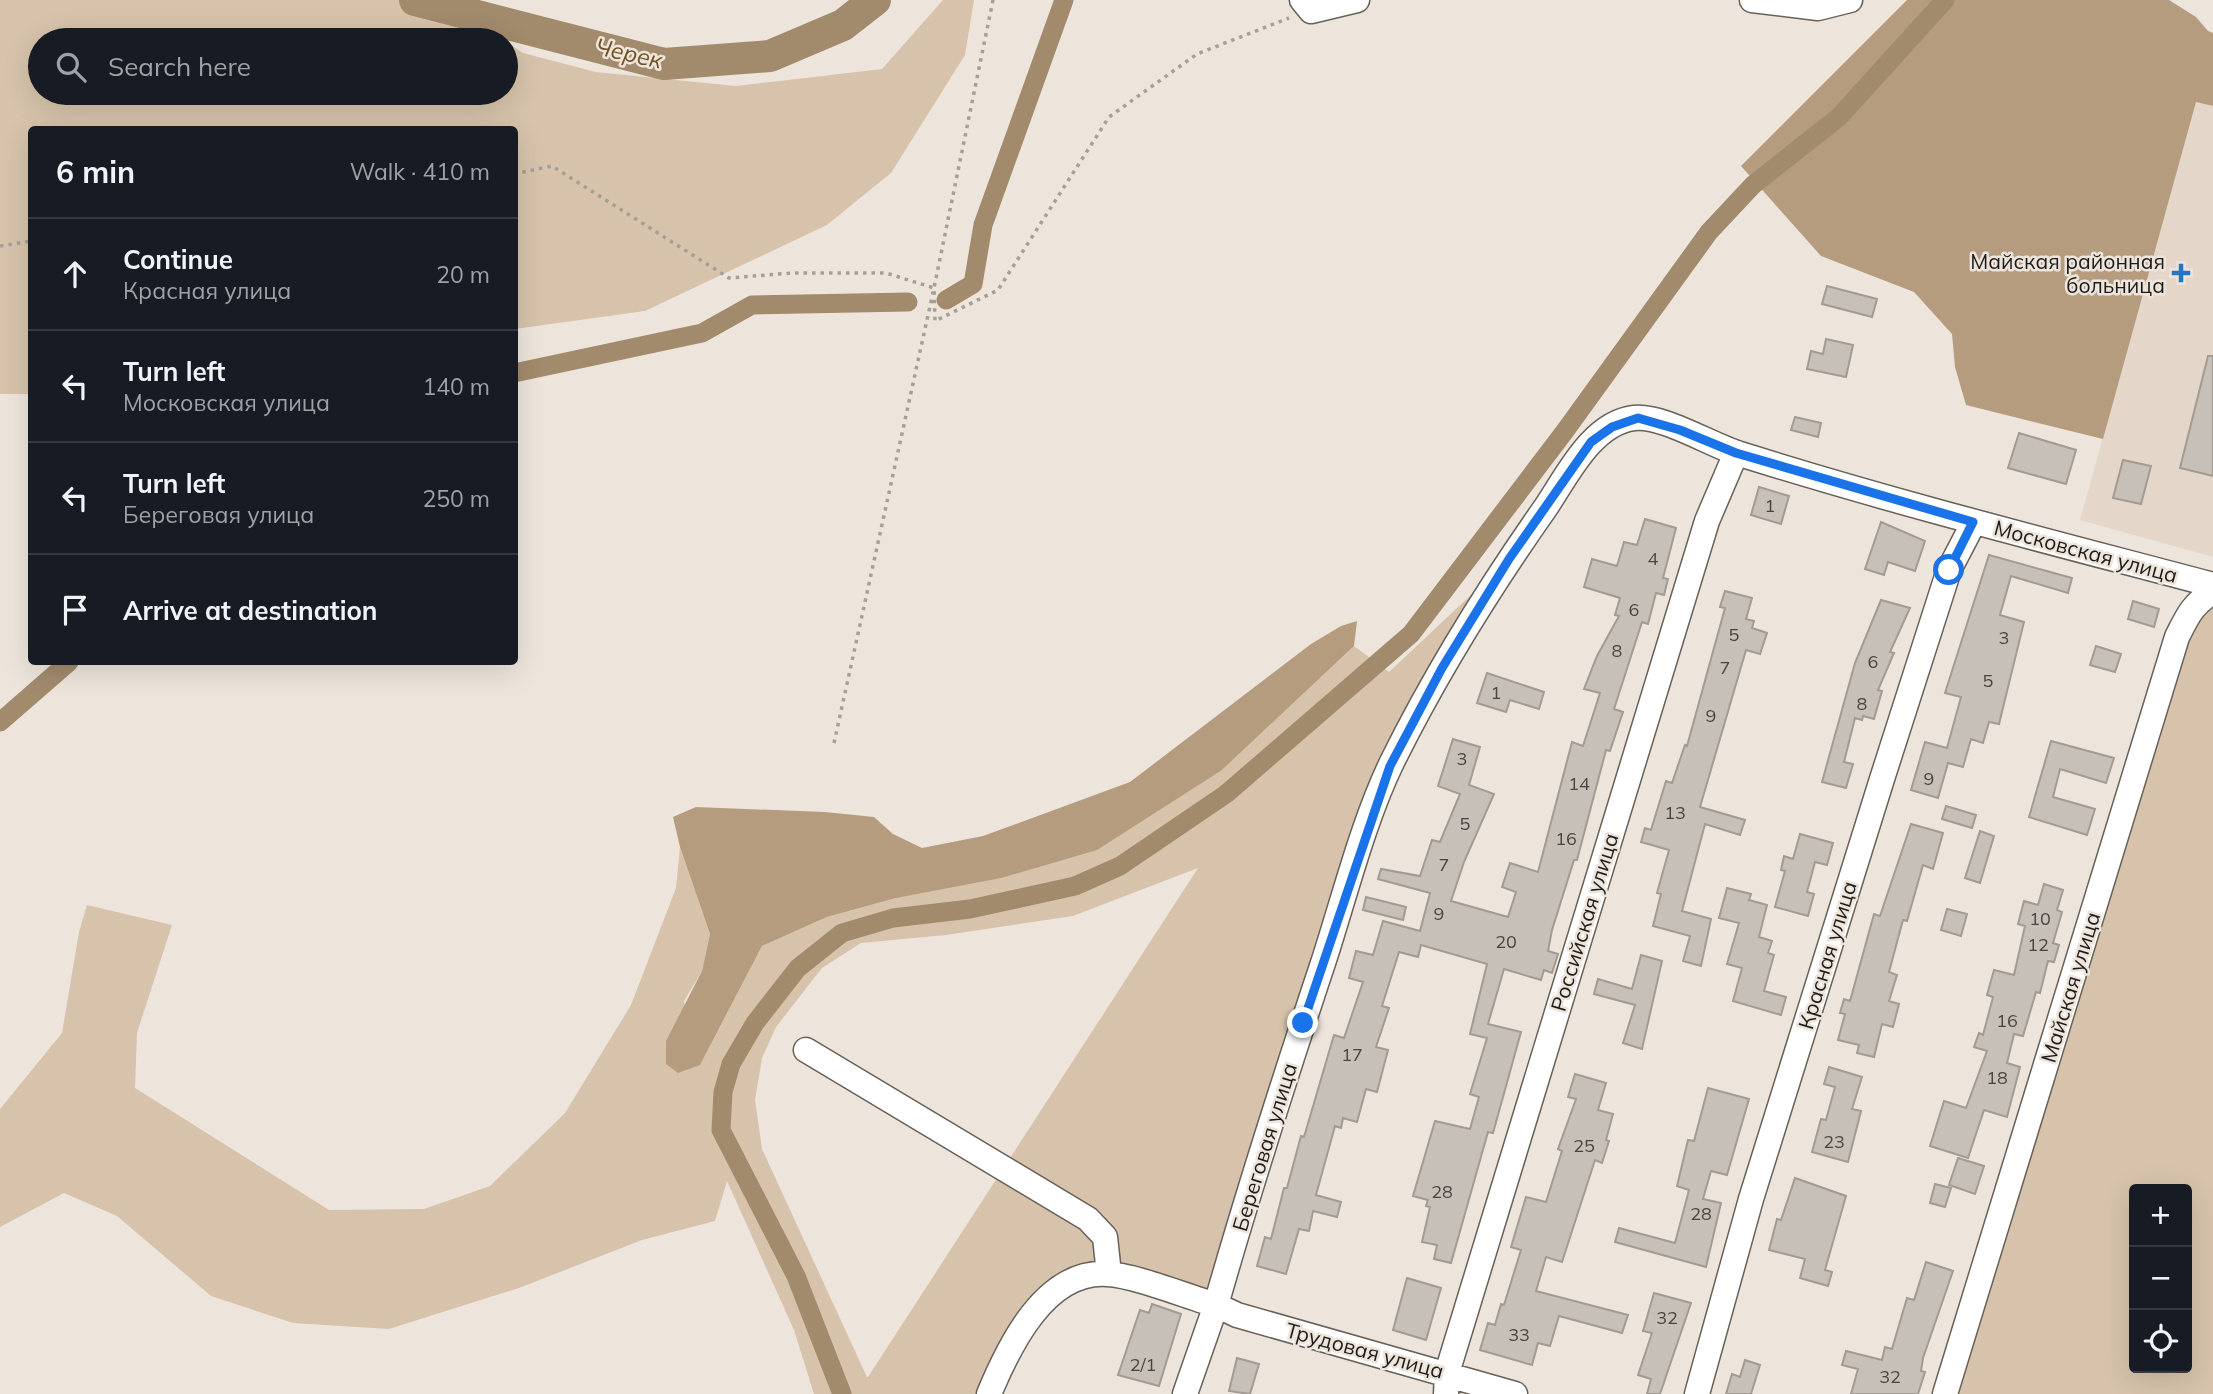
<!DOCTYPE html>
<html lang="en">
<head>
<meta charset="utf-8">
<style>
  :root { --surface:#171b24; --page:#20242c; --text:#f1f3f6; --muted:#9ea1a6; --line:#363941 }
  body { margin:0; font-family:Mulish,sans-serif; background:var(--page); color:var(--text) }
  .controls { position:absolute; right:21px; bottom:21px; display:grid; overflow:hidden; border-radius:7px; box-shadow:0 7px 28px #0002 }
  .controls button { width:63px; height:63px; display:grid; place-items:center; padding:0; border:0; border-bottom:2px solid var(--line); background:var(--surface); color:var(--text); font:35px sans-serif }
  .stop { position:absolute; width:21px; height:21px; margin:-16px; border:5px solid #1a73e8; border-radius:50%; background:#fff }
  .stop.end { background:#1a73e8; border-color:#fff; box-shadow:0 2px 7px #0008 }
  .list { margin:0; padding:0; list-style:none }
  h2 { display:flex; justify-content:space-between; align-items:center; height:91px; margin:0; padding:0 28px; font-size:30px }
  h2 small { font-size:23px; font-weight:400; color:var(--muted) }
  .list li { display:grid; grid-template-columns:46px 1fr auto; gap:21px; align-items:center; box-sizing:border-box; height:112px; padding:0 28px; border-top:2px solid var(--line) }
  .list b { display:block; font-size:26px; white-space:nowrap }
  .list p { margin:0; font-size:23px; white-space:nowrap; color:var(--muted) }
  .list em { font-size:23px; font-style:normal; color:var(--muted) }
  .icon { flex:none; width:38px; height:38px; fill:none; stroke:currentColor; stroke-width:2; stroke-linecap:round; stroke-linejoin:round }
  .map { position:relative; flex:none; width:2213px; height:1394px; overflow:hidden }
  .search { position:absolute; background:var(--surface); box-shadow:0 7px 28px #0002; left:28px; top:28px; width:490px; height:77px; display:flex; align-items:center; gap:18px; box-sizing:border-box; padding:0 24px; border-radius:38px; color:var(--muted); font-size:26px }
  .panel { position:absolute; background:var(--surface); box-shadow:0 7px 28px #0002; left:28px; top:126px; width:490px; height:539px; border-radius:7px }
  .map>svg:first-child { display:block }
  .built { fill:#e4d7c9 }
  .green { fill:#d7c3ab; fill-rule:evenodd }
  .forest { fill:#b59c7e }
  .lines { fill:none; stroke-linecap:round; stroke-linejoin:round }
  .canal { stroke:#a28a6c; stroke-width:19 }
  .river { stroke:#a28a6c; stroke-width:32 }
  .building { fill:#c7c0b8; stroke:#a29b93; stroke-width:2 }
  .minor-casing { stroke:#676159; stroke-width:27 }
  .path { stroke:#a59f98; stroke-width:3.5; stroke-dasharray:3.5 5; stroke-linecap:butt }
  .minor { stroke:#fff; stroke-width:24 }
  .route { stroke:#1a73e8; stroke-width:9 }
  .poi-dot { fill:#2776c5; stroke:#ede5dc; stroke-width:2.5 }
  .labels { text-anchor:middle; dominant-baseline:central; stroke-width:5; stroke-linejoin:round; paint-order:stroke }
  .number-label { font-size:18px; fill:#484541 }
  .poi-label { font-size:21px; fill:#1e1c19; stroke:#ede5dc; text-anchor:end }
  .street-label { font-size:21px; fill:#1e1c19; stroke:#ede5dc }
  .water-label { font-size:23px; font-style:italic; fill:#734f1d; stroke:#ede5dc }
</style>
</head>
<body>
<div class="map">
<svg width="2213" height="1394" viewBox="0 0 2213 1394">
  <rect width="100%" height="100%" fill="#ede5dc"/>
  <path class="built" d="M2196 101 2213 106V557L2080 520Z"/>
  <path class="green" d="M0 0H440L503 40H40V93H506V42L523 53 596 72 736 86 882 69 943 0H974L965 55 891 173 827 225 645 311 515 329 514 130H32L31 394H0Z
    M1509 559 1390 766 1216 1305 1073 1279 989 1394H814L794 1330 727 1181 715 1221 642 1240 519 1288 389 1329 293 1323 211 1296 117 1216 64 1193 0 1227V1109L62 1033 79 932 87 905 172 925 137 1033 135 1088 329 1210 424 1209 490 1186 565 1113 631 1005 676 888 680 847 710 934 702 971 684 1001 700 1065 762 946 827 917 896 898 1222 770 1354 646 1389 672ZM1198 868 868 1377H867L762 1149 755 1100 762 1058 776 1027 822 968 861 943 946 935 1073 916Z
    M2213 593V1394H1951L2177 637ZM2134 1189H2187V1368H2134Z"/>
  <path class="forest" d="M1907 0H2169L2196 17 2208 31 2213 33V106L2196 102 2103 439 1966 405 1955 367 1952 334 1914 292 1821 256 1741 166Z
    M1357 621 1354 646 1222 770 1097 850 1001 878 896 898 827 917 762 946 700 1065 678 1073 666 1064V1041L702 971 710 934 680 847 673 817 696 807 825 812 874 817 893 834 922 848 983 836 1130 782 1311 644 1341 626Z"/>
  <g class="lines">
    <path class="canal" d="M946 300 973 284 983 225 1064 0
      M514 373 702 333 752 305 908 302
      M0 722 69 662
      M842 1394 796 1276 721 1130 723 1092 731 1064 755 1023 798 968 842 933 893 918 970 909 1075 886 1120 866 1226 794 1411 634 1565 431 1709 232 1753 185 1839 117 1945 0"/>
    <path class="river" d="M415 0 664 64 770 56 843 25 875 0"/>
  </g>
  <path class="building" d="M1827 286 1877 299 1872 317 1822 304Z
    M1826 339 1853 345 1846 377 1807 369 1811 351 1823 354Z
    M2208 356H2213V476L2180 468Z
    M1795 417 1821 423 1818 437 1791 430Z
    M2019 433 2076 450 2066 484 2008 468Z
    M2123 460 2151 466 2141 504 2113 498Z
    M1759 487 1789 496 1781 524 1751 515Z
    M1645 519 1676 528 1663 578 1668 579 1664 595 1656 593 1648 624 1642 622 1614 709 1623 712 1610 751 1606 750 1577 860H1574L1552 930 1548 951 1558 954 1552 973 1544 970 1541 980 1504 969 1488 1024 1521 1032 1493 1133 1488 1132 1451 1263 1434 1259 1437 1245 1422 1242 1430 1207 1426 1206 1428 1200 1413 1196 1435 1121 1470 1129 1479 1097 1470 1094 1487 1038 1470 1034 1487 964 1421 945 1418 957 1399 952 1382 1006 1389 1008 1376 1047 1388 1050 1377 1092 1366 1089 1357 1122 1343 1118 1341 1128 1335 1126 1316 1195 1341 1202 1337 1217 1313 1211 1309 1231 1299 1229 1286 1274 1257 1266 1265 1237 1271 1239 1284 1188H1287L1301 1136 1304 1137 1334 1035 1344 1038 1363 982 1349 978 1356 951 1373 955 1383 921 1420 931 1430 893 1378 879 1381 869 1420 876 1432 840 1440 842 1460 794 1438 786 1453 739 1480 747 1469 785 1494 794 1464 862 1451 901 1508 917 1516 892 1502 887 1510 863 1538 872 1572 742 1583 746 1600 693 1584 689 1597 656 1619 616 1615 615 1620 598 1584 587 1592 559 1617 566 1624 542 1637 545Z
    M1881 522 1925 541 1915 571 1888 562 1884 575 1865 569Z
    M1989 555 2072 578 2068 593 2011 576 2000 615 2024 622 1999 724 1989 722 1983 743 1971 739 1963 767 1948 763 1938 798 1911 790 1925 742 1947 748 1961 697 1945 693Z
    M1725 591 1752 598 1746 619 1754 621 1752 628 1767 633 1760 654 1746 650 1700 807 1745 820 1740 835 1705 824 1682 911 1711 919 1701 966 1683 961 1690 936 1653 926 1661 894 1657 893 1669 850 1641 842 1645 828 1651 830 1666 781 1672 783 1685 745 1687 746 1725 608 1720 607Z
    M1881 600 1910 608 1890 652 1894 653 1878 690 1882 691 1874 719 1863 716 1862 720 1855 718 1844 762 1853 764 1846 788 1822 782 1855 663Z
    M2133 601 2159 609 2154 627 2128 619Z
    M2096 646 2121 654 2115 672 2090 665Z
    M1487 673 1544 692 1539 709 1510 700 1506 712 1477 703Z
    M2051 741 2114 758 2106 783 2060 769 2053 797 2095 809 2087 835 2029 817Z
    M1946 806 1976 815 1972 828 1942 819Z
    M1911 824 1943 833 1933 869 1923 865 1907 921 1903 920 1889 972 1897 975 1889 1001 1899 1004 1893 1027 1882 1024 1874 1057 1857 1053 1859 1045 1838 1040 1845 1014 1840 1013 1844 999 1850 1001 1874 914 1880 916Z
    M1980 831 1994 836 1980 883 1965 878Z
    M1800 834 1833 843 1827 865 1815 862 1807 892 1814 894 1808 916 1775 907 1785 871 1781 870 1784 856 1793 859Z
    M2044 884 2063 890 2057 910 2062 912 2053 943 2059 945 2054 962 2048 961 2040 993 2036 992 2023 1036 2014 1034 2007 1063 2020 1067 2007 1117 1984 1110 1968 1158 1930 1146 1944 1101 1966 1108 1987 1051 1974 1047 1979 1033 1983 1035 1993 997 1987 995 1994 970 2014 975 2025 926 2018 924 2024 901 2038 905Z
    M1727 888 1751 894 1749 900 1767 905 1759 937 1772 941 1768 953 1774 955 1764 991 1786 997 1781 1015 1733 1001 1742 968 1727 964 1739 923 1719 918Z
    M1366 897 1406 907 1403 920 1363 910Z
    M1947 909 1967 914 1961 936 1941 930Z
    M1641 955 1662 961 1642 1049 1623 1043 1635 1005 1594 994 1598 979 1632 989Z
    M1829 1067 1862 1077 1852 1109 1861 1111 1848 1162 1812 1152 1821 1119 1826 1120 1835 1087 1824 1084Z
    M1575 1074 1606 1083 1598 1110 1613 1114 1606 1140 1609 1141 1602 1163 1595 1160 1562 1262 1546 1257 1536 1291 1628 1315 1622 1333 1559 1316 1550 1346 1538 1343 1532 1365 1480 1350 1488 1323 1495 1325 1501 1304 1504 1305 1521 1250 1511 1247 1526 1197 1546 1202 1562 1151 1558 1149 1576 1099 1568 1097Z
    M1708 1088 1749 1099 1727 1175 1711 1171 1703 1199 1721 1203 1706 1267 1615 1242 1619 1228 1675 1243 1689 1190 1677 1186 1688 1140 1694 1141Z
    M1958 1158 1984 1166 1975 1194 1949 1185Z
    M1795 1178 1846 1196 1825 1270 1832 1272 1828 1286 1800 1278 1805 1259 1769 1250 1777 1219 1781 1220Z
    M1935 1184 1951 1188 1945 1207 1930 1203Z
    M1926 1262 1953 1271 1923 1358 1921 1371 1925 1372 1918 1394H1851L1858 1369 1842 1365 1846 1351 1882 1360 1885 1347 1892 1349 1907 1298 1914 1300Z
    M1407 1278 1441 1288 1426 1340 1393 1330Z
    M1654 1293 1691 1303 1660 1394H1647L1651 1379 1638 1375 1652 1333 1643 1331Z
    M1152 1304 1181 1314 1159 1386 1118 1375 1140 1310 1149 1313Z
    M1237 1358 1259 1364 1250 1394 1229 1391Z
    M1745 1360 1760 1365 1751 1394H1726L1732 1374 1740 1377Z"/>
  <g class="lines">
    <defs>
      <path id="minor" d="M1302 0 1311 11 1357 0
        M1752 0 1818 8 1850 0
        M806 1050 1088 1219 1105 1237 1109 1274
        M989 1394C1009 1346 1045 1270 1107 1274 1134 1275 1188 1297 1216 1305 1249 1189 1286 1074 1324 960 1345 895 1363 822 1392 762 1436 673 1489 588 1546 507 1567 476 1592 423 1634 418 1664 415 1710 445 1740 454 1896 503 2055 543 2213 585
        M1185 1394 1216 1305 1237 1315 1515 1394
        M1446 1394 1447 1373 1707 521 1736 453
        M1697 1394 1751 1199 1882 779 1949 570 1974 522
        M1945 1394 2177 637C2187 617 2193 603 2213 592"/>
    </defs>
    <use href="#minor" class="minor-casing"/>
    <path class="path" d="M514 174 552 166 729 278 792 273H886L934 288 935 321 998 290 1109 117 1197 54 1289 18
      M0 246 32 241
      M834 743 934 288 993 0"/>
    <use href="#minor" class="minor"/>
  </g>
  <g class="lines">
    <path class="route" d="M1303 1023 1390 766 1442 668 1509 559 1591 442 1612 427 1638 418 1680 430 1736 453 1973 522 1949 570"/>
  </g>
  <path class="poi-dot" d="M2177.5 262.5h7v7h7v7h-7v7h-7v-7h-7v-7h7z"/>
  <g class="labels">
    <g class="number-label">
      <text x="1770" y="505">1</text>
      <text x="1653" y="558">4</text>
      <text x="1634" y="609">6</text>
      <text x="1734" y="634">5</text>
      <text x="2004" y="637">3</text>
      <text x="1617" y="650">8</text>
      <text x="1873" y="661">6</text>
      <text x="1725" y="667">7</text>
      <text x="1988" y="680">5</text>
      <text x="1496" y="692">1</text>
      <text x="1862" y="703">8</text>
      <text x="1711" y="715">9</text>
      <text x="1462" y="758">3</text>
      <text x="1929" y="778">9</text>
      <text x="1579" y="783">14</text>
      <text x="1675" y="812">13</text>
      <text x="1465" y="823">5</text>
      <text x="1566" y="838">16</text>
      <text x="1444" y="864">7</text>
      <text x="1439" y="913">9</text>
      <text x="2040" y="918">10</text>
      <text x="1506" y="941">20</text>
      <text x="2038" y="944">12</text>
      <text x="2007" y="1020">16</text>
      <text x="1352" y="1054">17</text>
      <text x="1997" y="1077">18</text>
      <text x="1834" y="1141">23</text>
      <text x="1584" y="1145">25</text>
      <text x="1442" y="1191">28</text>
      <text x="1701" y="1213">28</text>
      <text x="1667" y="1317">32</text>
      <text x="1519" y="1334">33</text>
      <text x="1143" y="1364">2/1</text>
      <text x="1890" y="1376">32</text>
    </g>
    <g class="poi-label">
      <text x="2165" y="261">Майская районная<tspan x="2165" dy="24">больница</tspan></text>
    </g>
    <g class="street-label">
      <text transform="translate(2086 551) rotate(15)">Московская улица</text>
      <text transform="translate(1584 922) rotate(-73)">Российская улица</text>
      <text transform="translate(1827 955) rotate(-73)">Красная улица</text>
      <text transform="translate(2070 987) rotate(-73)">Майская улица</text>
      <text transform="translate(1264 1147) rotate(-73)">Береговая улица</text>
      <text transform="translate(1365 1350) rotate(15)">Трудовая улица</text>
    </g>
    <g class="water-label">
      <text transform="translate(629 53) rotate(13)">Черек</text>
    </g>
  </g>
</svg>
<div class="controls">
<button>+</button>
<button>−</button>
<button><svg class="icon" aria-label="locate" viewBox="0 0 24 24"><circle cx="12" cy="12" r="6"/><path d="M12 2v4M12 18v4M2 12h4M18 12h4"/></svg></button>
</div>
<div class="stop" style="left:1949px;top:570px"></div>
<div class="stop end" style="left:1303px;top:1023px"></div>
<div class="search"><svg class="icon" aria-label="search" viewBox="0 0 24 24"><circle cx="10" cy="10" r="6"/><path d="M15 15l6 6"/></svg>Search here</div>
<section class="panel">
<h2>6 min<small>Walk · 410 m</small></h2>
<ul class="list">
<li><svg class="icon" aria-label="ahead" viewBox="0 0 24 24"><path d="M12 20V5M6 11l6-6 6 6"/></svg><div><b>Continue</b><p>Красная улица</p></div><em>20 m</em></li>
<li><svg class="icon" aria-label="left" viewBox="0 0 24 24"><path d="M17 20v-9H6M10 6l-5 5 5 5"/></svg><div><b>Turn left</b><p>Московская улица</p></div><em>140 m</em></li>
<li><svg class="icon" aria-label="left" viewBox="0 0 24 24"><path d="M17 20v-9H6M10 6l-5 5 5 5"/></svg><div><b>Turn left</b><p>Береговая улица</p></div><em>250 m</em></li>
<li><svg class="icon" aria-label="arrive" viewBox="0 0 24 24"><path d="M6 21V4h12l-3 4 3 4H6"/></svg><div><b>Arrive at destination</b></div></li>
</ul>
</section>
</div>
</body>
</html>
